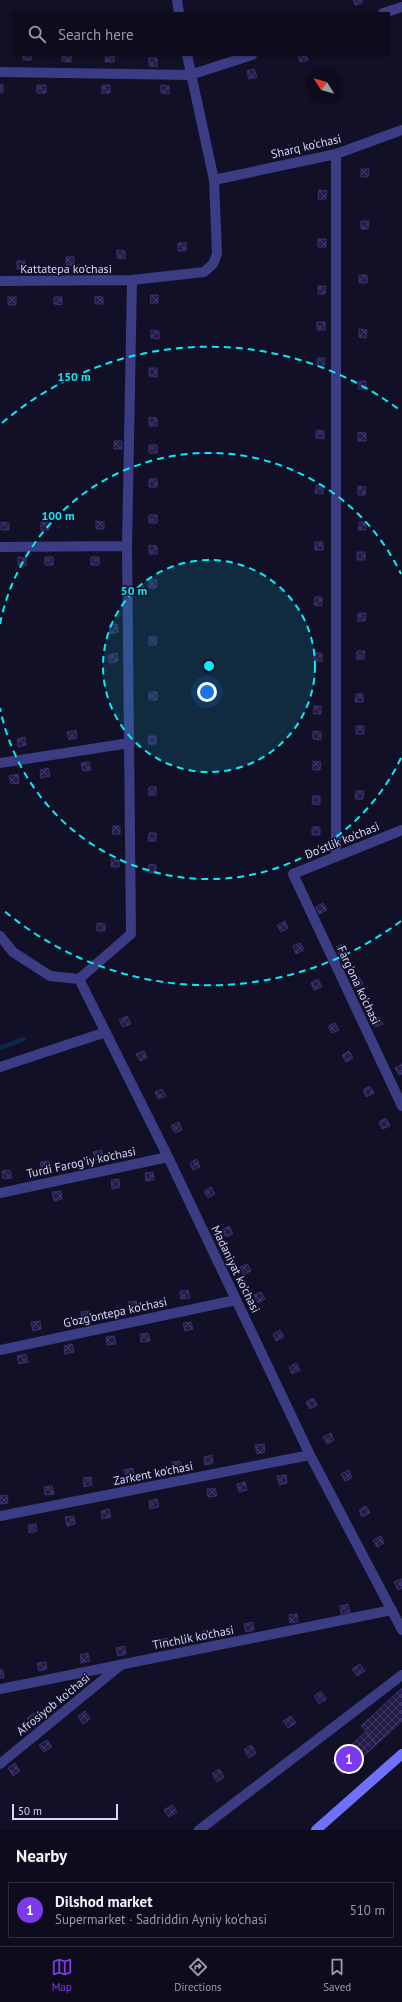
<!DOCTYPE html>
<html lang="en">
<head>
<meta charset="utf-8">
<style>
  :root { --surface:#0e0c1c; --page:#171525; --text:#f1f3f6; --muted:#9b9ba3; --line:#2e2c3b; --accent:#7c3aed }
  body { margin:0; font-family:"PT Sans",sans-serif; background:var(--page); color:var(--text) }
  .compass { position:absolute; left:306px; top:68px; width:36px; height:36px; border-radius:50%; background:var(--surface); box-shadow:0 1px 3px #0004; rotate:307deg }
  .scale { position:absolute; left:12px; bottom:10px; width:106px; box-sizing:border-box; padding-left:4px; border:2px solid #d8d5fe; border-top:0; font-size:11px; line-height:14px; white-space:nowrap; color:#d8d5fe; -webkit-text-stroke:3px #121026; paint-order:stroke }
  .you { position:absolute; left:207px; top:692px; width:14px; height:14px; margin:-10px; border:3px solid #fff; border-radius:50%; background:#1a73e8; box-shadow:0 0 0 6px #1a73e833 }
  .badge { display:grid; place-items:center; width:26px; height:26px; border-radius:50%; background:var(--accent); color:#fff; font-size:13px; font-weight:700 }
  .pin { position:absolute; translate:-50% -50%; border:2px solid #fff; box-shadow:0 1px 4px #0006 }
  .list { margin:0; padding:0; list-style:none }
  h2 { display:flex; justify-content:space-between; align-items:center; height:52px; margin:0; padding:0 16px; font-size:17px }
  h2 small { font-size:13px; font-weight:400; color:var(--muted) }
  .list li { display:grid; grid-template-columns:26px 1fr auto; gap:12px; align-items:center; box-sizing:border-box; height:56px; margin:0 8px 8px; padding:0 8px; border:1px solid var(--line); border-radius:0px }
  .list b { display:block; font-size:15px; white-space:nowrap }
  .list p { margin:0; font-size:13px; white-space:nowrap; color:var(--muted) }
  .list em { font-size:13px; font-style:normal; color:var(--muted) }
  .icon { flex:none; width:22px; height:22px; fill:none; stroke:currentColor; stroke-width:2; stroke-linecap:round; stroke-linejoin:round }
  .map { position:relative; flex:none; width:402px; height:1830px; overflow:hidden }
  .search { position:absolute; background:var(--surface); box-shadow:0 1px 3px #0004; left:12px; right:12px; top:12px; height:44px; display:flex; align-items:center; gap:10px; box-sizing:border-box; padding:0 14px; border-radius:0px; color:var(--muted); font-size:15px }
  .sheet { height:116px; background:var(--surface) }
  nav { display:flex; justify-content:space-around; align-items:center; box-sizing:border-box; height:56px; border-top:1px solid var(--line); background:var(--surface); font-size:11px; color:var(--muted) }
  nav a { display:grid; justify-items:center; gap:2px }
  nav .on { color:var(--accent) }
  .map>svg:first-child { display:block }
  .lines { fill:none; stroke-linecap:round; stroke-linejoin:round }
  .stream { stroke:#0f284a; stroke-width:4.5 }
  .building { fill:url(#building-cross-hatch); stroke:#392f72 }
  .street { stroke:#3c3c84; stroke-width:10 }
  .secondary { stroke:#6f71fc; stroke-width:10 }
  .ring { fill:none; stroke:#06ecf9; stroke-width:2; stroke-dasharray:7 5 }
  .labels { text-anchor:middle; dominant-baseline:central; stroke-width:3; stroke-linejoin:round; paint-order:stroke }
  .street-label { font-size:12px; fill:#d8d5fe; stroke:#121026 }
  .centre { fill:#06ecf9; stroke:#121026; stroke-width:2 }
  .ring-label { font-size:12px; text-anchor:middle; font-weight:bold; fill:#06ecf9; stroke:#121026; stroke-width:3; stroke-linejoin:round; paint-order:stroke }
</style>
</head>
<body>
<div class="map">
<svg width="402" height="1830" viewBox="0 0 402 1830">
  <defs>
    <pattern id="building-cross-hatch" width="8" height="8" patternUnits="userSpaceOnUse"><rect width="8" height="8" fill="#231c46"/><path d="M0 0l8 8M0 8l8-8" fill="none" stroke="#423c62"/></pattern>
  </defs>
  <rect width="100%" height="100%" fill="#121026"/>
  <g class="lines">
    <path class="stream" d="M0 1048 24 1039"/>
  </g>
  <path class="building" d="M353 0H362V3L355 5Z
    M23 55H31V60H23Z
    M62 55H71V62L62 61Z
    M106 55H114V62H105Z
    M298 55H306L308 60 300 62Z
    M149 58H157V67L149 66Z
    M254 69 257 77 249 79 247 71Z
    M0 85H3V93H0Z
    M37 85H46V93H37Z
    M102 85H110V93H102Z
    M161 85 169 86V94L161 93Z
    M361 169H369L368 177H361Z
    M319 190 327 191 326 199H318Z
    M361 221H369L368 229H361Z
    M318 239H326V247H318Z
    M178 243H186V251H178Z
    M117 250 125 251V259L117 258Z
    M66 257H74V265H66Z
    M17 261H25V269H17Z
    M359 275H367V283H359Z
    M318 286H326L325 294H318Z
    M151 295H158V303H150Z
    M95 296 103 297V304H95Z
    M8 297H16V305H8Z
    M54 297H62V305L54 304Z
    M317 322H325V330H317Z
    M359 329 367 330 366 338 359 337Z
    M151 330 159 331V339L151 338Z
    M317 358H325L324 366H317Z
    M149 368H157V377L149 376Z
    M359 381H366V389H358Z
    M149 417 157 418V426H149Z
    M316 430 324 431V439L316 438Z
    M358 432 366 433V441H358Z
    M114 441H122V449H114Z
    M149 445H157V453H149Z
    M149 479H157V487H149Z
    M316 485H323V494L315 493Z
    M358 486 366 487 365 495H358Z
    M149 515H157V523H149Z
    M96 521 104 522V529H96Z
    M1 522 9 523V530H1Z
    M41 522H49V530H41Z
    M359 522H366V530H358Z
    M315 542H323V550H315Z
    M149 545 157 546V554H149Z
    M357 552H365V560H357Z
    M18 557 26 558V565H18Z
    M45 557H53V565H45Z
    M91 557H99V565H91Z
    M149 579 157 580 156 588H149Z
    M315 597H322V606L314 605Z
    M358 613H366L365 621H358Z
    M117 624 118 632 110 634 109 625Z
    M149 637H157L156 645H149Z
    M357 651H365L364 659H356Z
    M117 653 118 661 110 663 108 655Z
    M314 653H322V661H314Z
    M149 692H157V700H149Z
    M356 694H363V702H355Z
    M314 706H321V714H313Z
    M356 726H364V734H356Z
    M76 730 77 738 69 740 67 732Z
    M313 731 321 732V740L313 739Z
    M149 736H156V744H148Z
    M25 737 26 745 18 747 17 739Z
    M313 761 321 762 320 770H313Z
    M89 762 91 770 83 771 81 763Z
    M48 768 50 776 41 778 40 770Z
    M18 774 19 783 11 784 9 776Z
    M149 787H156V795H148Z
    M356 791H364L363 799H355Z
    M313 796H320V805L312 804Z
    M113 826H120V834H112Z
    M312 827H320V835H312Z
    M149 833H156V841H148Z
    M111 859 119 860V867H111Z
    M149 864 156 865V873H148Z
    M323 903 327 910 319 914 316 907Z
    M285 921 288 928 281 932 277 925Z
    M97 923 105 924V931H97Z
    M300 943 304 950 296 954 293 946Z
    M343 944 347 951 339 955 336 947Z
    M359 977 363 984 356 988 352 980Z
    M318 979 322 987 314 990 311 983Z
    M127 1016 131 1024 123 1027 119 1020Z
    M379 1017 383 1024 375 1027 372 1020Z
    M335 1023 339 1030 332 1033 328 1026Z
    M144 1051 147 1058 140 1061 136 1054Z
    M349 1051 353 1058 346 1062 342 1055Z
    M402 1064V1074L399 1075 395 1068Z
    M370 1086 374 1093 366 1097 363 1090Z
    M162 1089 166 1096 158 1099 155 1092Z
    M386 1118 390 1126 382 1129 379 1122Z
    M179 1122 182 1130 175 1133 171 1126Z
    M102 1150 103 1158 95 1160 93 1152Z
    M197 1159 200 1167 193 1170 190 1163Z
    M49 1161 50 1169 42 1171 40 1162Z
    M10 1170 12 1178 3 1179 2 1171Z
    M153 1172 154 1180 146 1181 145 1173Z
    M119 1179 120 1187 112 1189 111 1180Z
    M211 1187 215 1194 208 1198 204 1191Z
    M61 1191 62 1199 54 1201 52 1192Z
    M229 1226 233 1234 226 1237 222 1230Z
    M247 1264 251 1271 243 1275 240 1267Z
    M188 1290 190 1298 181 1299 180 1291Z
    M261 1292 265 1299 258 1303 254 1295Z
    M136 1301 138 1309 129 1310 128 1302Z
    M89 1311 90 1319 82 1321 81 1312Z
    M40 1321 41 1329 33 1331 31 1322Z
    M191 1322 193 1329 185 1331 183 1323Z
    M280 1330 284 1337 276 1341 273 1334Z
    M148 1333 150 1341 141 1342 140 1334Z
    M114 1336 116 1344 107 1345 106 1337Z
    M72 1344 74 1352 65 1354 64 1346Z
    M26 1354 28 1362 19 1364 17 1356Z
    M296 1363 300 1370 292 1374 289 1367Z
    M313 1398 317 1405 310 1409 306 1402Z
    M331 1433 334 1440 327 1444 323 1437Z
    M264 1444 265 1452 257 1454 255 1445Z
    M212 1455 213 1463 205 1465 204 1457Z
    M180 1461 182 1469 173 1470 172 1462Z
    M133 1468 134 1476 126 1478 124 1470Z
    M349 1470 352 1478 345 1481 341 1474Z
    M286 1475 287 1483 279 1485 277 1476Z
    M91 1477 92 1485 84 1487 83 1478Z
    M245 1482 247 1490 239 1492 237 1484Z
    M52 1486 54 1494 45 1495 44 1487Z
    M215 1488 217 1496 208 1497 207 1489Z
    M7 1495 8 1503 0 1504V1496Z
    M157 1499 159 1507 150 1509 149 1501Z
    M366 1506 370 1513 362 1517 359 1510Z
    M109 1509 111 1517 102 1519 101 1511Z
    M74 1516 75 1524 67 1526 65 1517Z
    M36 1524 37 1531 29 1533 28 1525Z
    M381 1536 384 1543 377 1547 373 1540Z
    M402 1579V1588L398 1590 394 1582Z
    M348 1604 350 1612 341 1614 340 1606Z
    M297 1614 298 1622 290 1623 289 1615Z
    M253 1622 254 1630 246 1632 244 1624Z
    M212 1630 213 1638 205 1640 203 1631Z
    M167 1638 169 1646 160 1648 159 1640Z
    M125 1646 126 1654 118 1656 116 1648Z
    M88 1653 90 1661 81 1663 80 1655Z
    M46 1662 47 1669 39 1671 37 1663Z
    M360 1664 365 1671 357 1676 352 1669Z
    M0 1670H3L4 1678H0Z
    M402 1688V1721L377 1744 361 1726Z
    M321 1691 326 1699 319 1704 314 1696Z
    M85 1711 90 1719 83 1724 78 1716Z
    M34 1713 39 1720 32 1725 27 1718Z
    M291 1716 296 1723 288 1728 283 1721Z
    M366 1731 377 1744 343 1775 332 1763Z
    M47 1740 52 1747 44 1752 39 1745Z
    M251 1745 256 1753 249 1758 244 1750Z
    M15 1763 20 1771 13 1776 8 1768Z
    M219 1769 224 1777 217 1782 212 1774Z
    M172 1805 177 1812 169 1817 164 1810Z"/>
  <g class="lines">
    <path class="street" d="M177 0 179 13
      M383 13 402 7
      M187 55 214 180 217 254 213 264 204 272 132 280 127 546 131 934 79 979 168 1157 310 1455 402 1630
      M0 72 190 75 252 55
      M214 180 336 154 402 130
      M0 281 132 280
      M0 547 127 546
      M0 763 130 743
      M402 830 293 874 402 1106
      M336 857V154
      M0 936 13 952 50 976 79 979
      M0 1067 106 1032
      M0 1193 168 1157
      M0 1350 236 1300
      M0 1516 310 1455
      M0 1689 392 1610
      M0 1764 121 1665
      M199 1830 402 1675"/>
    <path class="secondary" d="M316 1830 402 1754"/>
  </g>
  <circle cx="209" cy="666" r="106" fill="#06ecf9" fill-opacity=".12"/>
  <g class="ring">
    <circle cx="209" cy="666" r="106"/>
    <path d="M401 758A213 213 0 0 1 0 708M0 624A213 213 0 0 1 401 574"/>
    <path d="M401 921A319 319 0 0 1 2 909M2 423A319 319 0 0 1 401 411"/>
  </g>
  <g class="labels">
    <g class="street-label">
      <text transform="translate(306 146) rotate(-13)">Sharq ko'chasi</text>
      <text x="66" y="268">Kattatepa ko'chasi</text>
      <text transform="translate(342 840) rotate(-22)">Do'stlik ko'chasi</text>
      <text transform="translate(359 985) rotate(65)">Farg'ona ko'chasi</text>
      <text transform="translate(81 1162) rotate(-12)">Turdi Farog'iy ko'chasi</text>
      <text transform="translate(236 1269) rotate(64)">Madaniyat ko'chasi</text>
      <text transform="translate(115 1312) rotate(-12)">G'ozg'ontepa ko'chasi</text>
      <text transform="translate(153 1473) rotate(-11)">Zarkent ko'chasi</text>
      <text transform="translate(193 1637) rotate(-11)">Tinchlik ko'chasi</text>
      <text transform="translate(53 1704) rotate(-39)">Afrosiyob ko'chasi</text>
    </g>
  </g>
  <circle cx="209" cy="666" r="6" class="centre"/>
  <g class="ring-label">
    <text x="74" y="381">150 m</text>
    <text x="58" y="520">100 m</text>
    <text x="134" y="595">50 m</text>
  </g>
</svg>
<svg class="compass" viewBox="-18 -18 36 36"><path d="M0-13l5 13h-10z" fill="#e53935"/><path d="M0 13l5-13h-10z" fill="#9b9ba3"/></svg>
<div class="scale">50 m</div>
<div class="you"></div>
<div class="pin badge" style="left:349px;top:1759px">1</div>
<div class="search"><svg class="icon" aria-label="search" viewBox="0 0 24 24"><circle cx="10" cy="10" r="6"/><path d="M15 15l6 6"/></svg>Search here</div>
</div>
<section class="sheet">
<h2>Nearby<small></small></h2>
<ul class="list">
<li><span class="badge">1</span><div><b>Dilshod market</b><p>Supermarket · Sadriddin Ayniy ko'chasi</p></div><em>510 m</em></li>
</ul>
</section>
<nav>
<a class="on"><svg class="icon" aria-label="map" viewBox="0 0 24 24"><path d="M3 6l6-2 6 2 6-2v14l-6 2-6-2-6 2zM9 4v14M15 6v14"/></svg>Map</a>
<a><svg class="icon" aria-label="directions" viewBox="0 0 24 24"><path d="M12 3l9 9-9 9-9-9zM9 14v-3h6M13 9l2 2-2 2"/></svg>Directions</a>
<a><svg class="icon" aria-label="saved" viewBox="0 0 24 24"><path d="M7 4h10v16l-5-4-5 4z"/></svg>Saved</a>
</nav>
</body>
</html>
